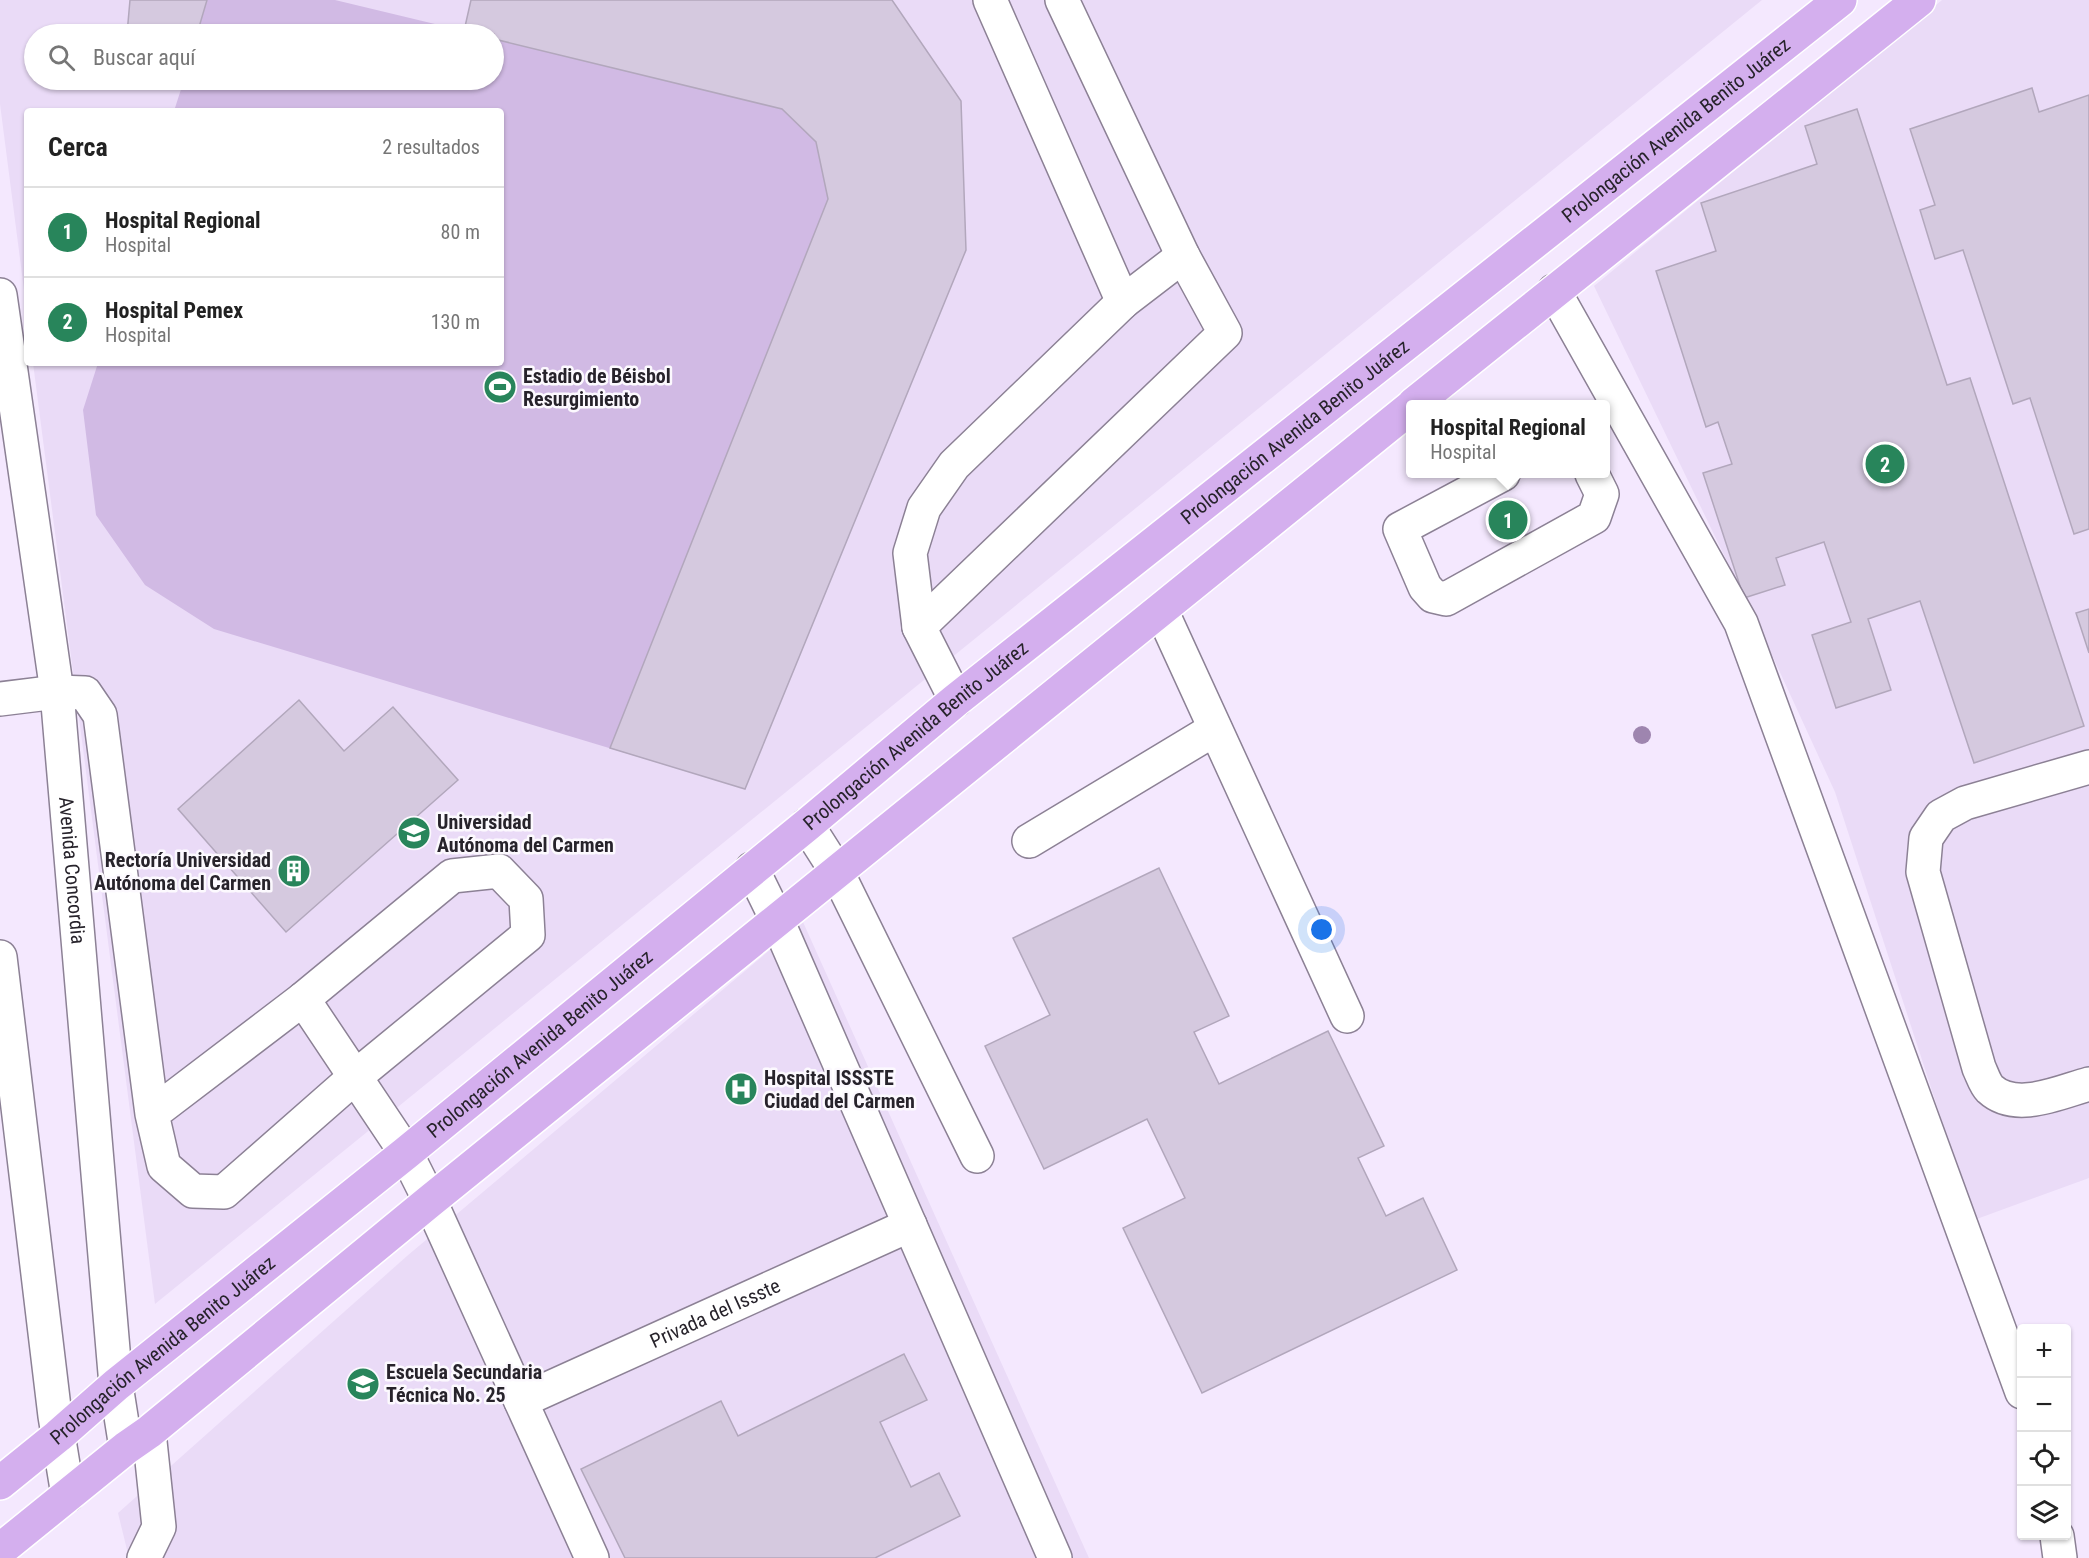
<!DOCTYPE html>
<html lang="es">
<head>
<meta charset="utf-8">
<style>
  :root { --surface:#fff; --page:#f6f6f6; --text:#222; --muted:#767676; --line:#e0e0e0; --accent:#28855b }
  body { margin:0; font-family:"Roboto Condensed",sans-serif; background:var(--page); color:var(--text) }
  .controls { position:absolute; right:18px; bottom:18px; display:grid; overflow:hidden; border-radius:6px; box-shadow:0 2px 4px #0004 }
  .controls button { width:54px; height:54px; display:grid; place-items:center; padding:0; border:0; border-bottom:2px solid var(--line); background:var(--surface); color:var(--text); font:30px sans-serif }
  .you { position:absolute; left:1322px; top:930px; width:21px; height:21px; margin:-15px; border:4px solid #fff; border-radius:50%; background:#1a73e8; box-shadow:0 0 0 9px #1a73e833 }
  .badge { display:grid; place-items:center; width:39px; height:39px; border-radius:50%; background:var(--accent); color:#fff; font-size:20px; font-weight:700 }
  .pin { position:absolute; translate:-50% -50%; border:3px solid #fff; box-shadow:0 2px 6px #0006 }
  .popup { position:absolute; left:1406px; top:400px; width:204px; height:78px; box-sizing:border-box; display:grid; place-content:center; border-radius:6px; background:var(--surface); filter:drop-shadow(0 2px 4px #0005); font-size:20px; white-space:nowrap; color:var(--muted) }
  .popup b { font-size:22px; color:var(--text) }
  .popup::after { content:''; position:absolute; left:50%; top:100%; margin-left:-12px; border:12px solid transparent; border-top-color:var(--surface) }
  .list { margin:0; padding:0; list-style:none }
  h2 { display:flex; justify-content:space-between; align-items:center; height:78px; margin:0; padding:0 24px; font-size:26px }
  h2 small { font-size:20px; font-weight:400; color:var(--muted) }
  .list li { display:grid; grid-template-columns:39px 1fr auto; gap:18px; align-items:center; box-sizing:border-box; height:90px; padding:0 24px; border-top:2px solid var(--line) }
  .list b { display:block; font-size:22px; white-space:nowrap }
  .list p { margin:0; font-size:20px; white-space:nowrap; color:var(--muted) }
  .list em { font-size:20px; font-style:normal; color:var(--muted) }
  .icon { flex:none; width:33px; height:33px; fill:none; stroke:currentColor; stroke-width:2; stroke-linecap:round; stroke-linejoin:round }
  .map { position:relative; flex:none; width:2089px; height:1558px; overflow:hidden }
  .search { position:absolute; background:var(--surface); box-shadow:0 2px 4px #0004; left:24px; top:24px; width:480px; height:66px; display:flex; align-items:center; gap:15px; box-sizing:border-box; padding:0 21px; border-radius:33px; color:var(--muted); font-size:22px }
  .panel { position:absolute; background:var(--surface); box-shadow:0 2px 4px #0004; left:24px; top:108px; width:480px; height:258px; border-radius:6px }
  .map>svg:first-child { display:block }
  .built { fill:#eadbf7; fill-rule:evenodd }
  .green { fill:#d1bae4 }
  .building { fill:#d5c9df; stroke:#b2a7bc; stroke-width:1.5 }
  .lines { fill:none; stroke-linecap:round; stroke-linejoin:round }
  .minor-casing { stroke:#8c8195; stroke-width:36 }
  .major-casing { stroke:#fff; stroke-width:36 }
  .minor { stroke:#fff; stroke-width:33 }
  .major { stroke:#d4afee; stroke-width:33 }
  .tree { fill:#9e85af }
  .labels { text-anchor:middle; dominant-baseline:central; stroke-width:5; stroke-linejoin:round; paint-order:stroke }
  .street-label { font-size:20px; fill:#27232b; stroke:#fcf9fe }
  .poi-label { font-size:20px; font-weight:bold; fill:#27232b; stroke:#fcf9fe; text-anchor:start }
</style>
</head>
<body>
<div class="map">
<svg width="2089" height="1558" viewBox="0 0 2089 1558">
  <rect width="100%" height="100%" fill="#f4e8fe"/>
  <path class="built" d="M0 0H1762L155 1304 33 363H501V111H27V313L0 104ZM34 34H494V80H34Z
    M1942 0H2089V1178L1974 1220 1835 792 1766 642 1594 286Z
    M803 922 1089 1558H129L118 1513 407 1256Z"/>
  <path class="green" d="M207 0H335L464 31 471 0H892L961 101 966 250 745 789 214 629 145 585 96 515 83 410 98 363H501V111H174L184 80H494V34H197Z"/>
  <path class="building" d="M130 0H207L197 34H127Z
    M471 0H892L961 101 966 250 745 789 610 748 828 199 816 142 782 109 494 39V34H476L464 31Z
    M2032 88 2039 112 2089 95V529L2074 534 2030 398 2013 404 1963 250 1935 259 1920 210 1935 205 1910 129Z
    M1857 109 1947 385 1970 378 2084 726 1974 763 1920 601 1868 619 1891 690 1836 708 1812 635 1851 622 1824 542 1776 558 1785 585 1744 598 1703 473 1732 464 1718 422 1706 427 1656 271 1716 251 1701 203 1817 164 1805 126Z
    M2089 609V653L2076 613Z
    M299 700 344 751 393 707 458 780 286 932 178 809Z
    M1159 868 1229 1016 1194 1032 1219 1084 1328 1031 1384 1146 1358 1158 1386 1216 1423 1198 1457 1270 1202 1393 1123 1228 1185 1198 1147 1119 1044 1169 985 1046 1050 1015 1013 938Z
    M904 1354 927 1400 880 1422 911 1487 939 1473 960 1516 875 1558H625L581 1469 721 1401 738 1436Z"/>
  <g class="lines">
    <defs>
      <g id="minor">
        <path d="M990 0 1123 302"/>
        <path d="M1554 291 1741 623 2022 1392"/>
        <path id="s1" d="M0 295 57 692 116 1385 126 1448"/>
        <path d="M1503 474 1400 529 1425 587 1433 596 1446 599 1594 517 1602 494 1592 474"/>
        <path d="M1161 610 1347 1016"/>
        <path d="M919 627 1225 333 1183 256 1062 0"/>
        <path d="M0 699 57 692 85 693 100 715 152 1114 164 1166 193 1191 224 1192 355 1077 528 935 526 899 499 871 452 876 303 999 152 1114"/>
        <path d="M956 700 919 627 910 553 924 508 954 465 1123 302 1183 256"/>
        <path d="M2089 767 1965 803 1941 816 1926 838 1923 872 1979 1068C1982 1074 1985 1084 1990 1089 2016 1113 2060 1092 2089 1084"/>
        <path d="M807 825 837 872 977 1156"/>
        <path d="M1029 841 1215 729"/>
        <path d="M752 869 777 920 1055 1558"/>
        <path d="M0 957 55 1416 68 1495"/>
        <path d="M303 999 406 1153 430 1201 592 1558"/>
        <path id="s2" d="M521 1401 910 1225"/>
        <path d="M2057 1536 2060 1558"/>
        <path d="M144 1558 159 1527 149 1432"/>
      </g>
      <g id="major">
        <path d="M1414 404 1919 0"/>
        <path id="s3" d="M0 1483 58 1436 116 1385 406 1153 807 825 956 700 1840 0"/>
        <path d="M0 1550 126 1448 149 1432 430 1201 1410 408"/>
      </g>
    </defs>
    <use href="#minor" class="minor-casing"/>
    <use href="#major" class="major-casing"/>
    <use href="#minor" class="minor"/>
    <use href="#major" class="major"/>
  </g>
  <circle class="tree" cx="1642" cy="735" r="9"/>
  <defs>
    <symbol id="stadium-disc" viewBox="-11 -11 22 22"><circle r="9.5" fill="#28855b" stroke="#fcf9fe"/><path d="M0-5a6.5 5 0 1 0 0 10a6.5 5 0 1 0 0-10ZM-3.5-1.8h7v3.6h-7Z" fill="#fff"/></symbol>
    <symbol id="university-disc" viewBox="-11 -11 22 22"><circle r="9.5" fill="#28855b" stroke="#fcf9fe"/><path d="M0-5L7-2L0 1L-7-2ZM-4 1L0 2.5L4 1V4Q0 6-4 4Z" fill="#fff"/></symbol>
    <symbol id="building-disc" viewBox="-11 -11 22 22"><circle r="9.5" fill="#28855b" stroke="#fcf9fe"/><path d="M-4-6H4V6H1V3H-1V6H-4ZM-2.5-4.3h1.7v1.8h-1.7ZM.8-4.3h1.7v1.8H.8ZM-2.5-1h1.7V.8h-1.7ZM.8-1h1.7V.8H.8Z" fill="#fff"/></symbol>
    <symbol id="hospital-disc" viewBox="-11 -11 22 22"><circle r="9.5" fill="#28855b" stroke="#fcf9fe"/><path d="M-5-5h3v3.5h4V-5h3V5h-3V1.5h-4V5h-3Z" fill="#fff"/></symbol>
    <symbol id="school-disc" viewBox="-11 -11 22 22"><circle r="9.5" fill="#28855b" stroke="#fcf9fe"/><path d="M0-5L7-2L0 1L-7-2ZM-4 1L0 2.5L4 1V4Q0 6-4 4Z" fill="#fff"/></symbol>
  </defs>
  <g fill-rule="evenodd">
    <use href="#stadium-disc" x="481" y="368" width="38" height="38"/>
    <use href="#university-disc" x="395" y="814" width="38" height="38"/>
    <use href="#building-disc" x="275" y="852" width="38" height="38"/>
    <use href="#hospital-disc" x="722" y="1070" width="38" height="38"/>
    <use href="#school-disc" x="344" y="1365" width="38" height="38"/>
  </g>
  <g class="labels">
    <g class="street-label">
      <text stroke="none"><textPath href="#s3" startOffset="2154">Prolongación Avenida Benito Juárez</textPath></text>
      <text stroke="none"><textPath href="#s3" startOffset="1668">Prolongación Avenida Benito Juárez</textPath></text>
      <text stroke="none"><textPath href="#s3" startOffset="1182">Prolongación Avenida Benito Juárez</textPath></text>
      <text stroke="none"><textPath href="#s1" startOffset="580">Avenida Concordia</textPath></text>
      <text stroke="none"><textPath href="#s3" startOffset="696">Prolongación Avenida Benito Juárez</textPath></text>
      <text stroke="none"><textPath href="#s2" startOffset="213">Privada del Issste</textPath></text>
      <text stroke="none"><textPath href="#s3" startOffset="210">Prolongación Avenida Benito Juárez</textPath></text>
    </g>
    <g class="poi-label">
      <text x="523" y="376">Estadio de Béisbol<tspan x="523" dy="23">Resurgimiento</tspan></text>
      <text x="437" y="822">Universidad<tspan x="437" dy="23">Autónoma del Carmen</tspan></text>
      <text x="271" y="860" text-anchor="end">Rectoría Universidad<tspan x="271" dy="23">Autónoma del Carmen</tspan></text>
      <text x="764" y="1078">Hospital ISSSTE<tspan x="764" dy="23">Ciudad del Carmen</tspan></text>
      <text x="386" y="1372">Escuela Secundaria<tspan x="386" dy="23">Técnica No. 25</tspan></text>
    </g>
  </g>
</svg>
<div class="controls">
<button>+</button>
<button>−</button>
<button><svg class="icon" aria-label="locate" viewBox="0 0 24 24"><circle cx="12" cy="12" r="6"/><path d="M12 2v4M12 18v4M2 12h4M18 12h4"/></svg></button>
<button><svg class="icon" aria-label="layers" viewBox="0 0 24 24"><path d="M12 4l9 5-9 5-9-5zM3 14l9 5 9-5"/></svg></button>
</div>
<div class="you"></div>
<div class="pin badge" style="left:1508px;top:520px">1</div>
<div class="popup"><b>Hospital Regional</b>Hospital</div>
<div class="pin badge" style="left:1885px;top:464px">2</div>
<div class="search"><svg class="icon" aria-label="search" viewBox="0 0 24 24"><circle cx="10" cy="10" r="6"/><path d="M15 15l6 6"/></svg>Buscar aquí</div>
<section class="panel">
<h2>Cerca<small>2 resultados</small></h2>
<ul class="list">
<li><span class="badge">1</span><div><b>Hospital Regional</b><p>Hospital</p></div><em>80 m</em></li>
<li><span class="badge">2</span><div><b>Hospital Pemex</b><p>Hospital</p></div><em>130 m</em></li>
</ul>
</section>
</div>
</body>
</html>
